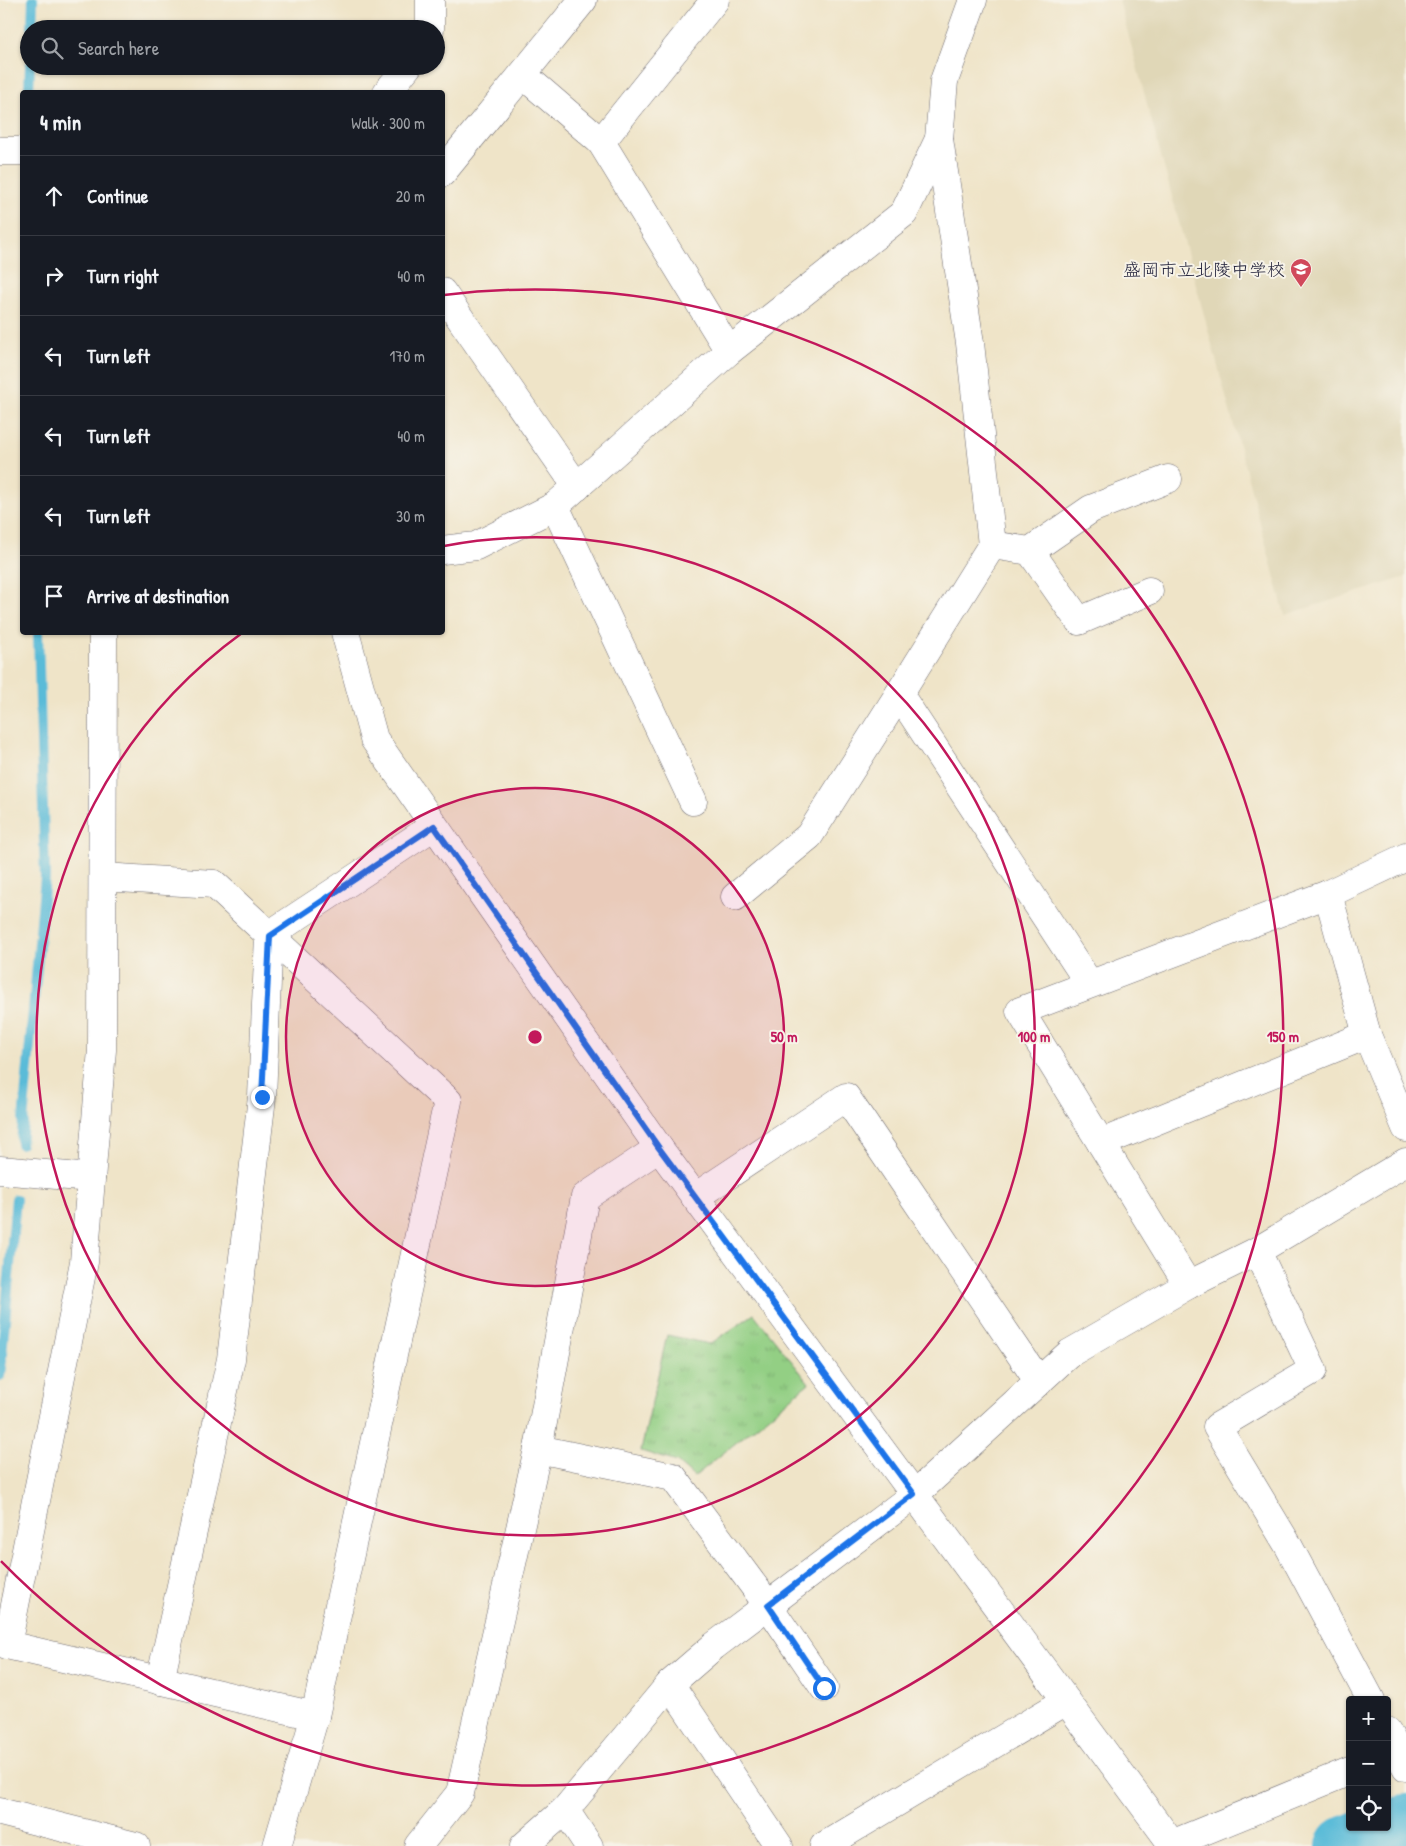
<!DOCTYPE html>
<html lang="en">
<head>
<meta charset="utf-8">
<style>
	:root { --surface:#171b24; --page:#242831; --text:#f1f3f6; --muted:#9ea1a6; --line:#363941 }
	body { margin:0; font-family:"Patrick Hand","Klee One",sans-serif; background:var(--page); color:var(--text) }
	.controls { position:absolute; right:15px; bottom:15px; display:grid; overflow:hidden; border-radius:5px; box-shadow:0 1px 4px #0004 }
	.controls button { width:45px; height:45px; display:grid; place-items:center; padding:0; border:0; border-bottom:1px solid var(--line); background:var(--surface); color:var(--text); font:25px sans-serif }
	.stop { position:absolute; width:15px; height:15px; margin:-11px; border:4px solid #1a73e8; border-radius:50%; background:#fff }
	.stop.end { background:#1a73e8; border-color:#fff; box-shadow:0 1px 5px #0008 }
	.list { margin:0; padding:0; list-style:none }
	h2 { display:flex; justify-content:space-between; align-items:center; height:65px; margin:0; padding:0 20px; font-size:21px }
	h2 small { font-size:16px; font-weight:400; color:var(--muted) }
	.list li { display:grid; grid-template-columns:32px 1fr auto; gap:15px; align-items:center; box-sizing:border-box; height:80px; padding:0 20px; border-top:1px solid var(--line) }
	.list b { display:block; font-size:19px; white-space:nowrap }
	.list em { font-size:16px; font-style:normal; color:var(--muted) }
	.icon { flex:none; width:28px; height:28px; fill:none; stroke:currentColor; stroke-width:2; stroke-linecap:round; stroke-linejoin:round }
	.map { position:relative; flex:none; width:1406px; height:1846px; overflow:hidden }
	.search { position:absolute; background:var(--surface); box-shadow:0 1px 4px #0004; left:20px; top:20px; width:425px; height:55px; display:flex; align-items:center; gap:12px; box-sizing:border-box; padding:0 18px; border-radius:28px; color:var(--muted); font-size:19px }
	.panel { position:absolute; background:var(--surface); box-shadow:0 1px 4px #0004; left:20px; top:90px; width:425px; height:545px; border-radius:5px }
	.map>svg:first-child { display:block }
	.built { fill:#e0d7b7 }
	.park { fill:url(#park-tufts); stroke:#5a7860 }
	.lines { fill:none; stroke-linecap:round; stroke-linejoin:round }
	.stream { stroke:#5abbd8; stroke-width:10 }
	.river { stroke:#5abbd8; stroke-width:60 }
	.street-casing { stroke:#6a666c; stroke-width:29 }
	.street { stroke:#fff; stroke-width:28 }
	.route { stroke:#1a73e8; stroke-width:6 }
	.ring { fill:none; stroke:#c2185b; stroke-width:2.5 }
	.labels { text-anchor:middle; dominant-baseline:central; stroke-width:4; stroke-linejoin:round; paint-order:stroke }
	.poi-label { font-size:18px; fill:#22223b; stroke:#f7f3e8; text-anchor:end }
	.centre { fill:#c2185b; stroke:#f7f3e8; stroke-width:2.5 }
	.ring-label { font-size:15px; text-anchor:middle; font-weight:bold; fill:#c2185b; stroke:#f7f3e8; stroke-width:4; stroke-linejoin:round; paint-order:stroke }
</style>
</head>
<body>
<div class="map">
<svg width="1406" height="1846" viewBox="0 0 1406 1846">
	<defs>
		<pattern id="park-tufts" width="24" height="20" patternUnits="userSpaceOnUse" patternTransform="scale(1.25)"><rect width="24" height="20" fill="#93cf84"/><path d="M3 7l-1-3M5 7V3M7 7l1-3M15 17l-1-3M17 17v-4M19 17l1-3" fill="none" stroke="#7eb173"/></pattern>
	</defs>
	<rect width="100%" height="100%" fill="#f7f3e8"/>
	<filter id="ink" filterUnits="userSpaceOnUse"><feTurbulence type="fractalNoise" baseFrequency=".02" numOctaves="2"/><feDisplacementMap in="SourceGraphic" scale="10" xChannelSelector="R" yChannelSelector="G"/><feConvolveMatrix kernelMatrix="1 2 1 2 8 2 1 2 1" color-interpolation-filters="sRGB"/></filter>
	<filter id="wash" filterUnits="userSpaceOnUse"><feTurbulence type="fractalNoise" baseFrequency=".0096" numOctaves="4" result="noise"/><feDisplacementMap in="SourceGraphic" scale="20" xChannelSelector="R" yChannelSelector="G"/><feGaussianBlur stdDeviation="1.12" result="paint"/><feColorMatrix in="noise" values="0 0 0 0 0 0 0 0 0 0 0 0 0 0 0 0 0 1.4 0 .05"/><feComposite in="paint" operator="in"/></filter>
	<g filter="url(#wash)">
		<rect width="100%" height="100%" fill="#efe4c8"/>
		<path class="built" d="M1119,0H1406V577L1285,615Z"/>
		<path class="park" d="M754,1314L809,1383L694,1477L677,1462L641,1451L667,1335L710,1344Z"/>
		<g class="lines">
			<g class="stream">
				<path d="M32,29L33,0"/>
				<path d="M29,92L30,66"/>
				<path d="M21,1144L45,877L38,632"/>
				<path d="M0,1376L16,1199"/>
			</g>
			<path class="river" d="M1346,1846L1406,1824"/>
		</g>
	</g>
	<g filter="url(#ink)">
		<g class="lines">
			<g class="street-casing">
				<g id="street">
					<path d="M430,0V29"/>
					<path d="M973,0L944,81L939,139L970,343L992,545L899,694L1089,983"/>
					<path d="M523,75L601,142L715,0"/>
					<path d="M387,92L408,66"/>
					<path d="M601,142L729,351"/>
					<path d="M0,151H22"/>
					<path d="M442,173L583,0"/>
					<path d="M442,292L577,487"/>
					<path d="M555,506L693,801"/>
					<path d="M992,545L1030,551L1091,509L1168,479"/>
					<path d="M442,550L476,546L555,506L729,351L904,213L939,139"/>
					<path d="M1030,551L1079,621L1149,591"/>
					<path d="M345,632L374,739L659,1148L1172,1844L1350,1771"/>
					<path d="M103,877L214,884L448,1101L315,1716L7,1645L84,1262L102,1050L103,632"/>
					<path d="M1328,894L1367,1035L1406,1128"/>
					<path d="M735,897L809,836L899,694"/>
					<path d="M1101,1143L1367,1035"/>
					<path d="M0,1170L91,1178"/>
					<path d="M695,1197L846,1097L1039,1382"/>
					<path d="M1257,1251L1313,1370L1217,1427L1288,1545L1371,1700"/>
					<path d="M1188,1285L1020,1011L1328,894L1406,857"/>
					<path d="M538,1449L673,1477L768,1605L824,1688"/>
					<path d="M160,1681L231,1359L262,1097L269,935L434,826"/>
					<path d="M670,1684L779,1846"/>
					<path d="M1387,1731L1406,1767"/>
					<path d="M565,1810L589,1846"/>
					<path d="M0,1812L136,1846"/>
					<path d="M277,1846L315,1716"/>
					<path d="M418,1846L460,1793L538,1449L585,1197L659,1148"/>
					<path d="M524,1846L565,1810L670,1684L714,1646L914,1495L1070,1353L1188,1285L1257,1251L1406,1162"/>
					<path d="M824,1846L1066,1701"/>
				</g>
			</g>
			<use href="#street" class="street"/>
		</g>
	</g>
	<g class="lines" filter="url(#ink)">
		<path class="route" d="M262,1097L270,936L434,826L659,1148L914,1494L768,1605L824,1688"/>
	</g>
	<circle cx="535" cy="1037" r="249" fill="#c2185b" fill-opacity=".12"/>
	<g class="ring">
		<circle cx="535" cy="1037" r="249"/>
		<path d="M444 546A499 499 0 1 1 242 633"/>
		<path d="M444 295A748 748 0 1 1 1 1561"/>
	</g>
	<defs>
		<g id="school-pin" transform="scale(1.125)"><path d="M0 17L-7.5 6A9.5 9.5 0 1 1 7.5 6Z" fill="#d1495b" stroke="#f7f3e8"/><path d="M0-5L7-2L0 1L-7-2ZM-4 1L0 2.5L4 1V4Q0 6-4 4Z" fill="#fff"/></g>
	</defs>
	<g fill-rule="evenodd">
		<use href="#school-pin" x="1301" y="269"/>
	</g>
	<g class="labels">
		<g class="poi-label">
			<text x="1285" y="269">盛岡市立北陵中学校</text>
		</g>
	</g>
	<circle cx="535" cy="1037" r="8" class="centre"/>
	<g class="ring-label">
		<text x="784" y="1042">50 m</text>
		<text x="1034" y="1042">100 m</text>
		<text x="1283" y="1042">150 m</text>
	</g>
</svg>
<div class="controls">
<button>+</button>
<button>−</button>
<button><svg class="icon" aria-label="locate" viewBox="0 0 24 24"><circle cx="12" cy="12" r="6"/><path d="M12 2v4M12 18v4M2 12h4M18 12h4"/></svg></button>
</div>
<div class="stop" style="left:824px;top:1688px"></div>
<div class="stop end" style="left:262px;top:1097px"></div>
<div class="search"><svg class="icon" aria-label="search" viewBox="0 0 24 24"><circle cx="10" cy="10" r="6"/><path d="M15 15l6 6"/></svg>Search here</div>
<section class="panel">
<h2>4 min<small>Walk · 300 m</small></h2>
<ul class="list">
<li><svg class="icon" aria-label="ahead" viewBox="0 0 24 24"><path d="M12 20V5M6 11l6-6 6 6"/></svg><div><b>Continue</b></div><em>20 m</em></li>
<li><svg class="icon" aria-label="right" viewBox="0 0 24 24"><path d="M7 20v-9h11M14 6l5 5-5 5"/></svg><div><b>Turn right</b></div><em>40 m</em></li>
<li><svg class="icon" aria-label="left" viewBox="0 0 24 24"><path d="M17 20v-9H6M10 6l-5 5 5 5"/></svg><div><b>Turn left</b></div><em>170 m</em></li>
<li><svg class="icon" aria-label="left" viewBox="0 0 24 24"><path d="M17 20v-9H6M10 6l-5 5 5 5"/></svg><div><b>Turn left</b></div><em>40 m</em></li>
<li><svg class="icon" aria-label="left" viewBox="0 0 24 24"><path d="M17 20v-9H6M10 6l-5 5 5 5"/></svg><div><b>Turn left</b></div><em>30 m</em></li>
<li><svg class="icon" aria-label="arrive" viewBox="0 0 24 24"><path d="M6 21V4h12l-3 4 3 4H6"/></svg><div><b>Arrive at destination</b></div></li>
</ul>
</section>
</div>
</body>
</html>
